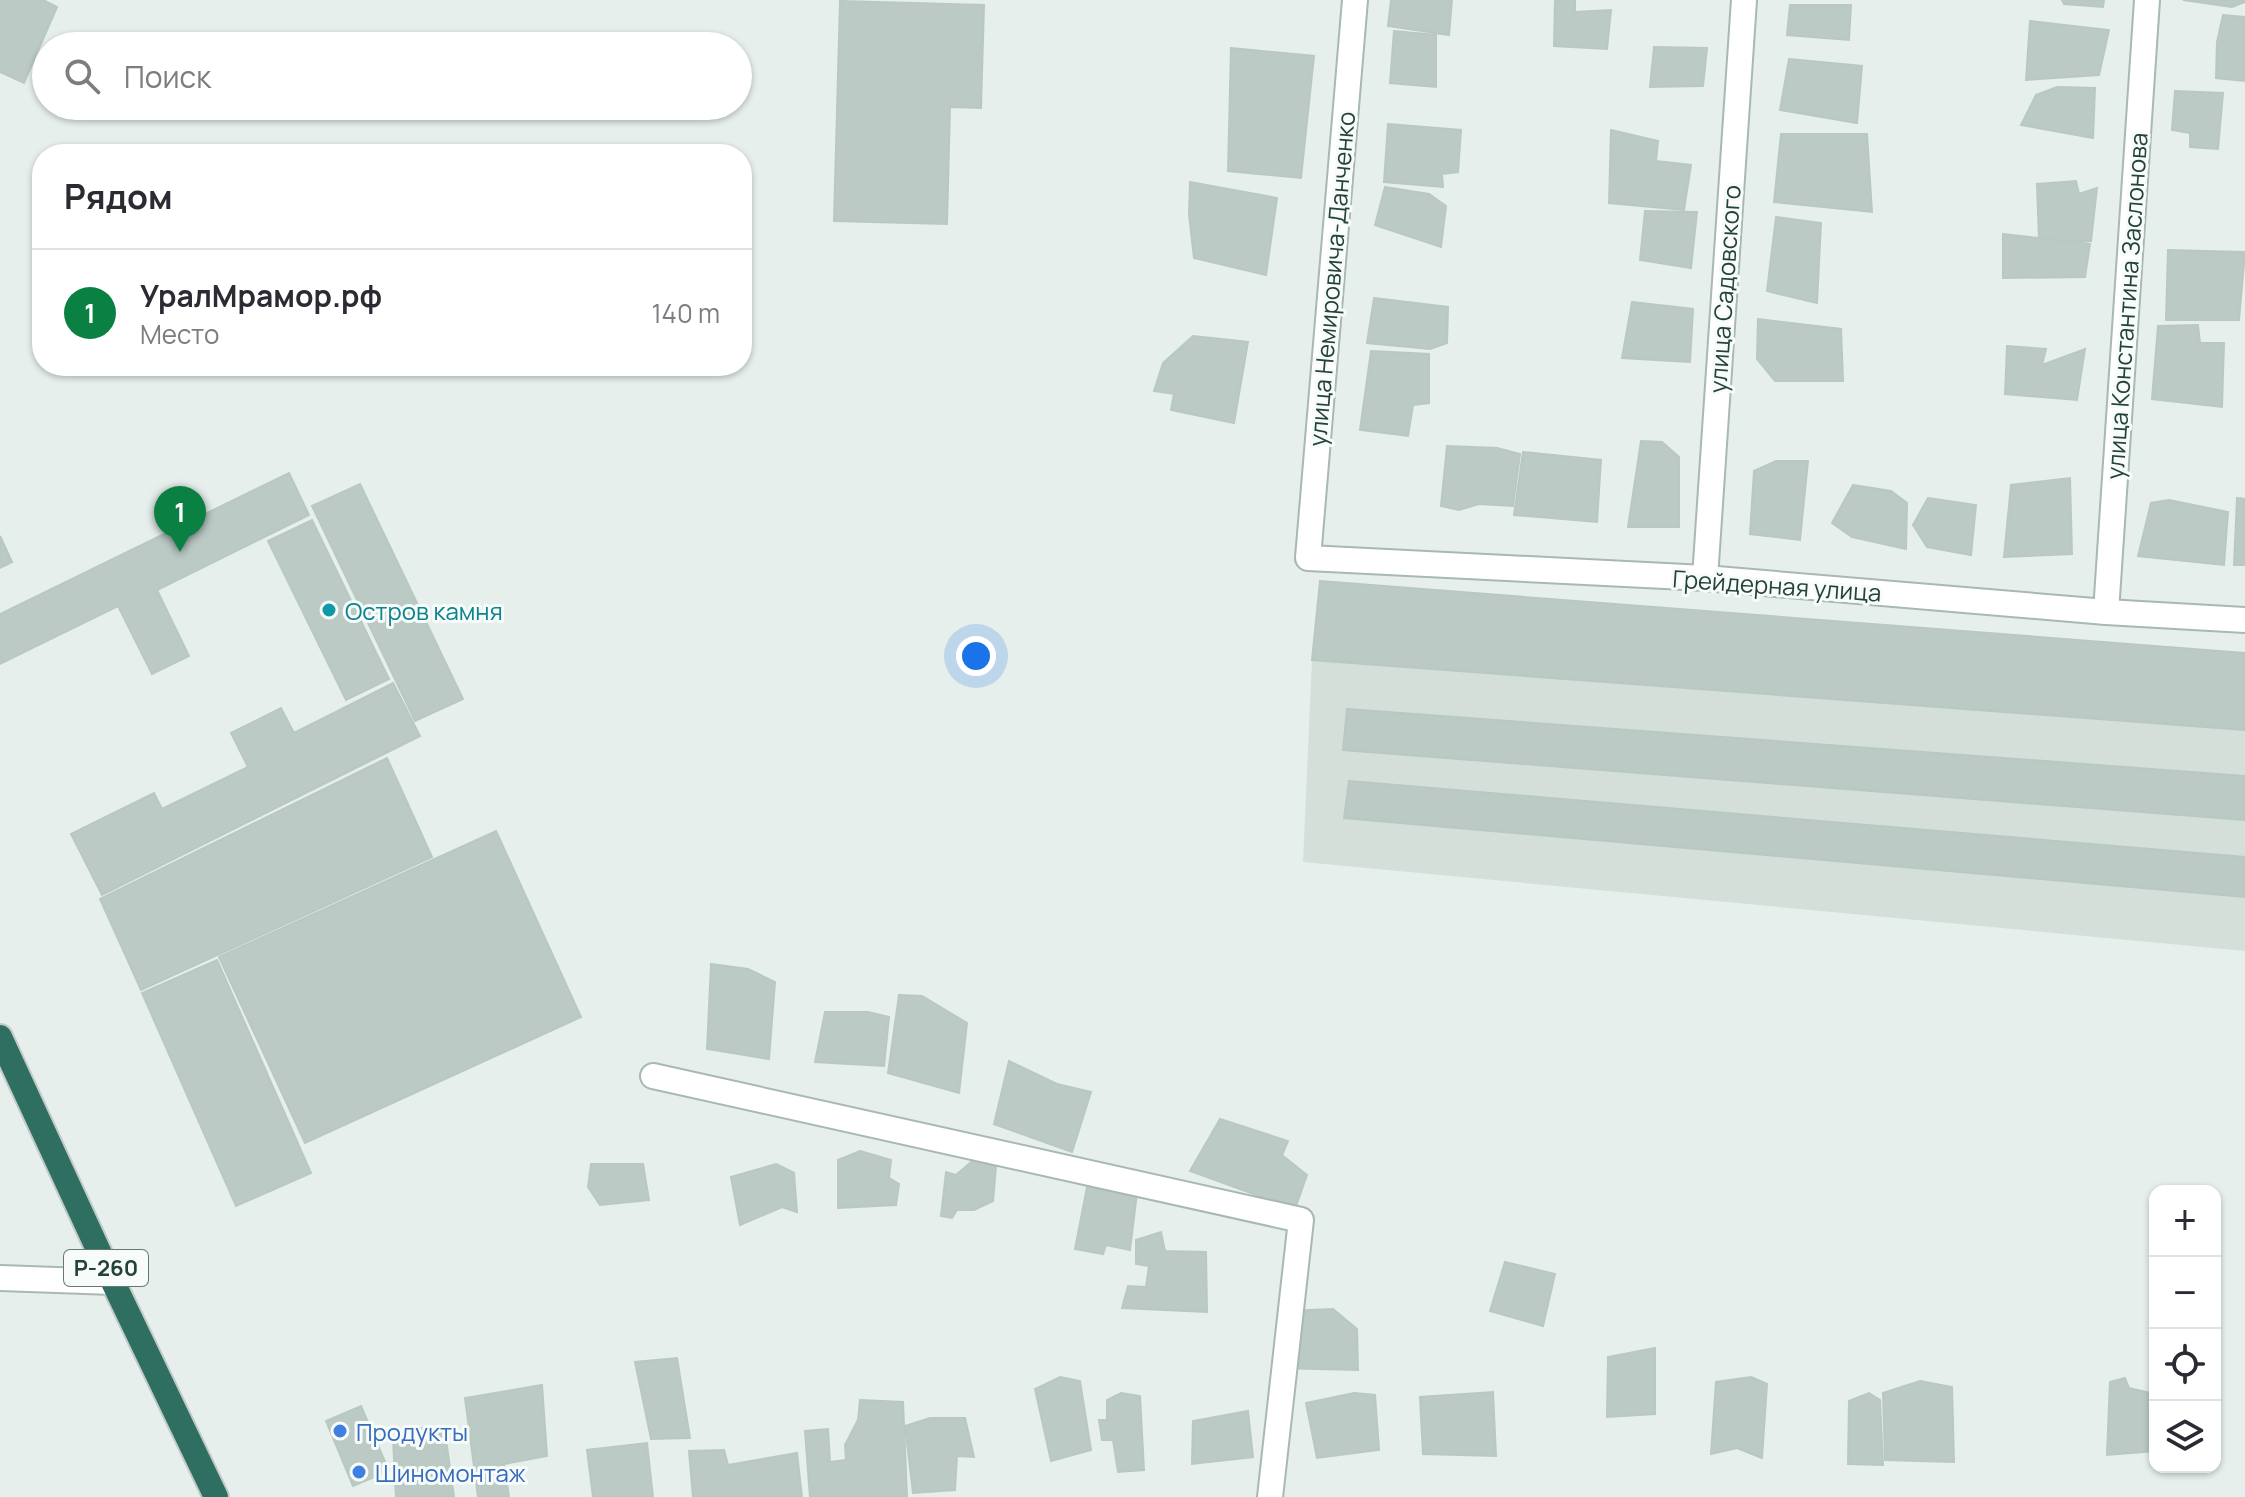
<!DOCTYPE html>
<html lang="ru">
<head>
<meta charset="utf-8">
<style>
	:root { --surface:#fff; --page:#f7f7f7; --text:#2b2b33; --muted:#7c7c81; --line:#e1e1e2; --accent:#0b8043 }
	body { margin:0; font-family:Manrope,sans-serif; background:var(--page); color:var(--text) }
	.controls { position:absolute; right:24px; bottom:24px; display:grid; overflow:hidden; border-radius:16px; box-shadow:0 2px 6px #0004 }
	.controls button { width:72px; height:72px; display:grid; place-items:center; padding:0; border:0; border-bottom:2px solid var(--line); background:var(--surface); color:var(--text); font:40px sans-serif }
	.you { position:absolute; left:976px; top:656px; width:28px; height:28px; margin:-20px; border:6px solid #fff; border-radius:50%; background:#1a73e8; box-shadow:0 0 0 12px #1a73e833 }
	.badge { display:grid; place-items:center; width:52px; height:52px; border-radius:50%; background:var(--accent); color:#fff; font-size:26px; font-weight:700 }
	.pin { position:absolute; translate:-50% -66px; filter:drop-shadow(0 2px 4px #0008) }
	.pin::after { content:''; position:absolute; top:42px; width:28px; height:24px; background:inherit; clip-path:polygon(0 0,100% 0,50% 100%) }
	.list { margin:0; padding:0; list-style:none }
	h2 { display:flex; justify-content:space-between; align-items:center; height:104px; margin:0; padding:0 32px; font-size:34px }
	h2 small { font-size:26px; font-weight:400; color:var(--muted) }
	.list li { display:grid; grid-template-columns:52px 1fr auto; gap:24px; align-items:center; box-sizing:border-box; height:128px; padding:0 32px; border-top:2px solid var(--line) }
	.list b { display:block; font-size:30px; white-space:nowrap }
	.list p { margin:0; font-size:26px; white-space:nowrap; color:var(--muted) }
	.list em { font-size:26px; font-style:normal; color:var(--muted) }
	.icon { flex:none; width:44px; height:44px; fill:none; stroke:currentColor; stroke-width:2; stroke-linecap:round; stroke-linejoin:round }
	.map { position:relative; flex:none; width:2245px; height:1497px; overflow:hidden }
	.search { position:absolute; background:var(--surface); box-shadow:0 2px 6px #0004; left:32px; top:32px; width:720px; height:88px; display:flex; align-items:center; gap:20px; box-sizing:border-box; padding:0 28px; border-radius:44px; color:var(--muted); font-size:30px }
	.panel { position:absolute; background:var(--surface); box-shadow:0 2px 6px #0004; left:32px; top:144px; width:720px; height:232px; border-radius:32px }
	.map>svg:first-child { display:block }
	.built { fill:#d4dfda }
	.building { fill:#bbcac4; stroke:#b8c9c2; stroke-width:2 }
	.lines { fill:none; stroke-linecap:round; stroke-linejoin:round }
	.street-casing { stroke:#a8b8b2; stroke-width:28 }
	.highway-casing { stroke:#c2cac8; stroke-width:28 }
	.street { stroke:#fff; stroke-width:24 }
	.highway { stroke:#2f6f62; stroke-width:24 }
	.culture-dot { fill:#0f9aa8; stroke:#f7fbf9; stroke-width:3 }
	.shop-dot { fill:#3f7fe0; stroke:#f7fbf9; stroke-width:3 }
	.labels { text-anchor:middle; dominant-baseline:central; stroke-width:6; stroke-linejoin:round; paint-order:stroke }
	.shield { fill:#f7fbf9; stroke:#637a73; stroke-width:2 }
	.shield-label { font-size:22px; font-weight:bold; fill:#24423a }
	.street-label { font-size:24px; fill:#24423a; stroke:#f7fbf9 }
	.culture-label { font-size:24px; fill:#0d838f; stroke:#f7fbf9; text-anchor:start }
	.shop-label { font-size:24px; fill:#366cbe; stroke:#f7fbf9; text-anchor:start }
</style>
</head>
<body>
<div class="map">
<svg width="2245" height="1497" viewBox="0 0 2245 1497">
	<rect width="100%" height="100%" fill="#e6efeb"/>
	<path class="built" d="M1320,581L2245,653V951L1303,862L1312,660Z"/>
	<g class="building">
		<path d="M0,0H43L57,7L24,83L0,72Z"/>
		<path d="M1391,0H1452L1449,35L1388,26Z"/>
		<path d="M1555,0H1575V12L1611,10L1607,49L1554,46Z"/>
		<path d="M2062,0H2104L2103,7L2064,4Z"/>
		<path d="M2183,0H2245V2L2232,7Z"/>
		<path d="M840,1L984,5L981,108L950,107L947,224L834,221Z"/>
		<path d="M1790,5H1851L1849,40L1787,35Z"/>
		<path d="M2223,15L2245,17V81L2216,78L2217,42Z"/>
		<path d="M2030,21L2109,30L2099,75L2026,80Z"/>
		<path d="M1394,31L1436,35V87L1390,83Z"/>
		<path d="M1654,47L1707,48L1703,86L1650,87Z"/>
		<path d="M1231,48L1314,56L1301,178L1228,171Z"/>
		<path d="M1789,59L1862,66L1857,123L1780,110Z"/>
		<path d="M2057,87L2095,88L2093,138L2021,125L2036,95Z"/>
		<path d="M2175,91L2223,93L2218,149L2190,147V133L2172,130Z"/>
		<path d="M1388,124L1461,130L1458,172L1442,174L1443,187L1384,182Z"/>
		<path d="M1611,130L1658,141L1656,161L1691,165L1684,210L1609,203Z"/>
		<path d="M1781,134H1867L1872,212L1774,202Z"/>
		<path d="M2076,181L2079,194L2097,188L2091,241H2039L2037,184Z"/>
		<path d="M1190,182L1277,198L1266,275L1194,258L1189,215Z"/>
		<path d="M1385,187L1429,194L1446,206L1441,247L1375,225Z"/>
		<path d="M1645,211L1697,212L1691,268L1640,260Z"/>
		<path d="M1776,217L1821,223L1817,303L1767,291Z"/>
		<path d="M2003,234L2090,244L2085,277L2003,278Z"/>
		<path d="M2168,250L2245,252L2239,320H2166Z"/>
		<path d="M1374,298L1448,307L1447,343L1430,349L1367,343Z"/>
		<path d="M1632,302L1693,309L1690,362L1622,358Z"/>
		<path d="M1758,319L1841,329L1843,381H1775L1757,359Z"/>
		<path d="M2198,325L2200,343H2224L2222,407L2152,399L2158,326Z"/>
		<path d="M1193,336L1248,342L1234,423L1171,410L1174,394L1154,391L1163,363Z"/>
		<path d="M2007,346L2046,349L2042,365L2085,349L2077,400L2005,394Z"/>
		<path d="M1371,351L1429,354V403L1413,405L1408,436L1360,430Z"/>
		<path d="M1641,441L1662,442L1679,457V527H1628Z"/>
		<path d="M1447,446L1497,448L1520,454L1513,506L1479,504L1459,510L1441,506Z"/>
		<path d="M1523,452L1601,460L1597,522L1514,515Z"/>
		<path d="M1776,461H1808L1800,540L1750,534L1754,471Z"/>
		<path d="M289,473L309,515L157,590L189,656L152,674L118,606L0,664V614Z"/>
		<path d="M2070,478L2072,554L2004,557L2011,485Z"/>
		<path d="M360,484L463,699L415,721L312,506Z"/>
		<path d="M1853,485L1891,491L1907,503L1906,549L1852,537L1832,523Z"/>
		<path d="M1928,498L1976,505L1971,555L1927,547L1913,525Z"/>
		<path d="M2237,498L2245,499V565H2234Z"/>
		<path d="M2169,500L2228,512L2224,565L2138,556L2151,503Z"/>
		<path d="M312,520L389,679L346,700L268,541Z"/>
		<path d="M0,536L12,562L0,568Z"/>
		<path d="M1320,581L2245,653V730L1312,660Z"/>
		<path d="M393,683L420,736L102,895L71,834L154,793L162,809L248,767L231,733L281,708L294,733Z"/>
		<path d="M1347,709L2245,776V820L1343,750Z"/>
		<path d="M387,758L432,857L141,990L100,899Z"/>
		<path d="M1349,781L2245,857V897L1344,818Z"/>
		<path d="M496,831L581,1017L305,1143L219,957Z"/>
		<path d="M217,960L311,1173L236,1206L142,993Z"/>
		<path d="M711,964L748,969L775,982L769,1059L707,1049Z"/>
		<path d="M899,995L922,996L967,1023L959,1093L888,1073Z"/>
		<path d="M825,1012H868L889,1017L884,1066L815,1062Z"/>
		<path d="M1009,1061L1057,1084L1091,1092L1072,1152L994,1124Z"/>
		<path d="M1220,1119L1288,1141L1282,1155L1307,1175L1295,1209L1190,1171Z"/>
		<path d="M860,1151L891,1160L889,1178L899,1184L896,1205L838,1208V1160Z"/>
		<path d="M977,1157L996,1166L993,1201L974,1210H957L952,1218L941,1216L946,1172L956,1175Z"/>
		<path d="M591,1164H643L649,1200L600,1205L588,1187Z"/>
		<path d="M776,1164L794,1173L797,1212L782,1207L740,1225L731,1177Z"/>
		<path d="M1088,1182L1137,1193L1130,1250L1106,1245L1103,1254L1075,1249Z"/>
		<path d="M1161,1232L1165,1251L1206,1252L1207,1312L1122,1308L1128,1286L1146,1287L1149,1266L1136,1264V1240Z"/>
		<path d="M1505,1262L1555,1274L1543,1326L1490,1311Z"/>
		<path d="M1333,1309L1357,1329L1358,1370L1278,1368L1286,1311Z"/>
		<path d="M1655,1348V1414L1607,1417L1608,1357Z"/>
		<path d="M677,1358L690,1438L651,1439L635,1362Z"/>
		<path d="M1060,1377L1080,1381L1091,1450L1051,1461L1035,1389Z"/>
		<path d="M1751,1377L1767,1384L1762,1458L1737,1448L1711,1454L1716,1382Z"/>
		<path d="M2125,1378L2129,1388L2155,1394V1451L2107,1455L2110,1382Z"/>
		<path d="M1920,1381L1952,1387L1954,1462L1885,1460L1883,1393Z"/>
		<path d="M542,1385L547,1456L504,1464L509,1497H478L465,1398Z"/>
		<path d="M1493,1392L1496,1456L1423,1454L1420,1397Z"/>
		<path d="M1121,1393L1140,1396L1144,1470L1118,1472L1113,1440H1102L1099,1420H1107V1400Z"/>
		<path d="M1354,1393L1375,1395L1379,1450L1317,1458L1306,1403Z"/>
		<path d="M1869,1393L1880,1400L1883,1465L1848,1464L1849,1401Z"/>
		<path d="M860,1400L903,1402L907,1497H810L805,1431L828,1429L830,1462L846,1460L845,1445L858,1420Z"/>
		<path d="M361,1406L389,1471L353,1486L326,1421Z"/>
		<path d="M1248,1411L1253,1457L1192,1464L1193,1421Z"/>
		<path d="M930,1418H965L974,1457L957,1456L955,1490L913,1493L905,1426Z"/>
		<path d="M414,1427L445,1432L454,1497H396L393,1439Z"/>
		<path d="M647,1443L653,1497H593L587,1450Z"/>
		<path d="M724,1450L728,1465L797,1453L802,1497H693L689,1451Z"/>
	</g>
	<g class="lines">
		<g class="street-casing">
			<g id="street">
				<path d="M1355,0L1308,558L1705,578L2106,612L2245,620"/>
				<path d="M1705,578L1744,0"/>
				<path d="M2106,612L2147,0"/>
				<path d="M653,1076L1301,1220L1270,1497"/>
				<path d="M0,1278L113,1282"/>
			</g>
		</g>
		<g class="highway-casing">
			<path id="highway" d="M0,1037L113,1282L216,1497"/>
		</g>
		<use href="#street" class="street"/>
		<use href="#highway" class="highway"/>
	</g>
	<circle class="culture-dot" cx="329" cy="610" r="8"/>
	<g class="shop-dot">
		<circle cx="340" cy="1431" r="8"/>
		<circle cx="359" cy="1472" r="8"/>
	</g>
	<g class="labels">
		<rect class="shield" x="64" y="1250" width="84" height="36" rx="6"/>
		<g class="shield-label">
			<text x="106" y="1268">Р-260</text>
		</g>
		<g class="street-label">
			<text transform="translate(1331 279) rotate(-85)">улица Немировича-Данченко</text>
			<text transform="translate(1724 289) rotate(-86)">улица Садовского</text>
			<text transform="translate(2126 306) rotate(-86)">улица Константина Заслонова</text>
			<text transform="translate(1777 585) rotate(4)">Грейдерная улица</text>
		</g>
		<g class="culture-label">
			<text x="345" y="610">Остров камня</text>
		</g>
		<g class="shop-label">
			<text x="356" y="1431">Продукты</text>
			<text x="375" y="1472">Шиномонтаж</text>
		</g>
	</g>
</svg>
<div class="controls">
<button>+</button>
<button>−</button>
<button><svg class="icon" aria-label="locate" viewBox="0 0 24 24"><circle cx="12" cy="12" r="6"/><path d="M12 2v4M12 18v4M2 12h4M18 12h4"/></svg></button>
<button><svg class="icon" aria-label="layers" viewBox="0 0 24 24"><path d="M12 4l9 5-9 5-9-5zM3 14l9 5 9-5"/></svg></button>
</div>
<div class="you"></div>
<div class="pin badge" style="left:180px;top:552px">1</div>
<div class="search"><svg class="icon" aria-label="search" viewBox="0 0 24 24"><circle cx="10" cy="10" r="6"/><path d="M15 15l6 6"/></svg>Поиск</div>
<section class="panel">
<h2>Рядом<small></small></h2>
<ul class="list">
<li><span class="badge">1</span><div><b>УралМрамор.рф</b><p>Место</p></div><em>140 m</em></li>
</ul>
</section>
</div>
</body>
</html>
